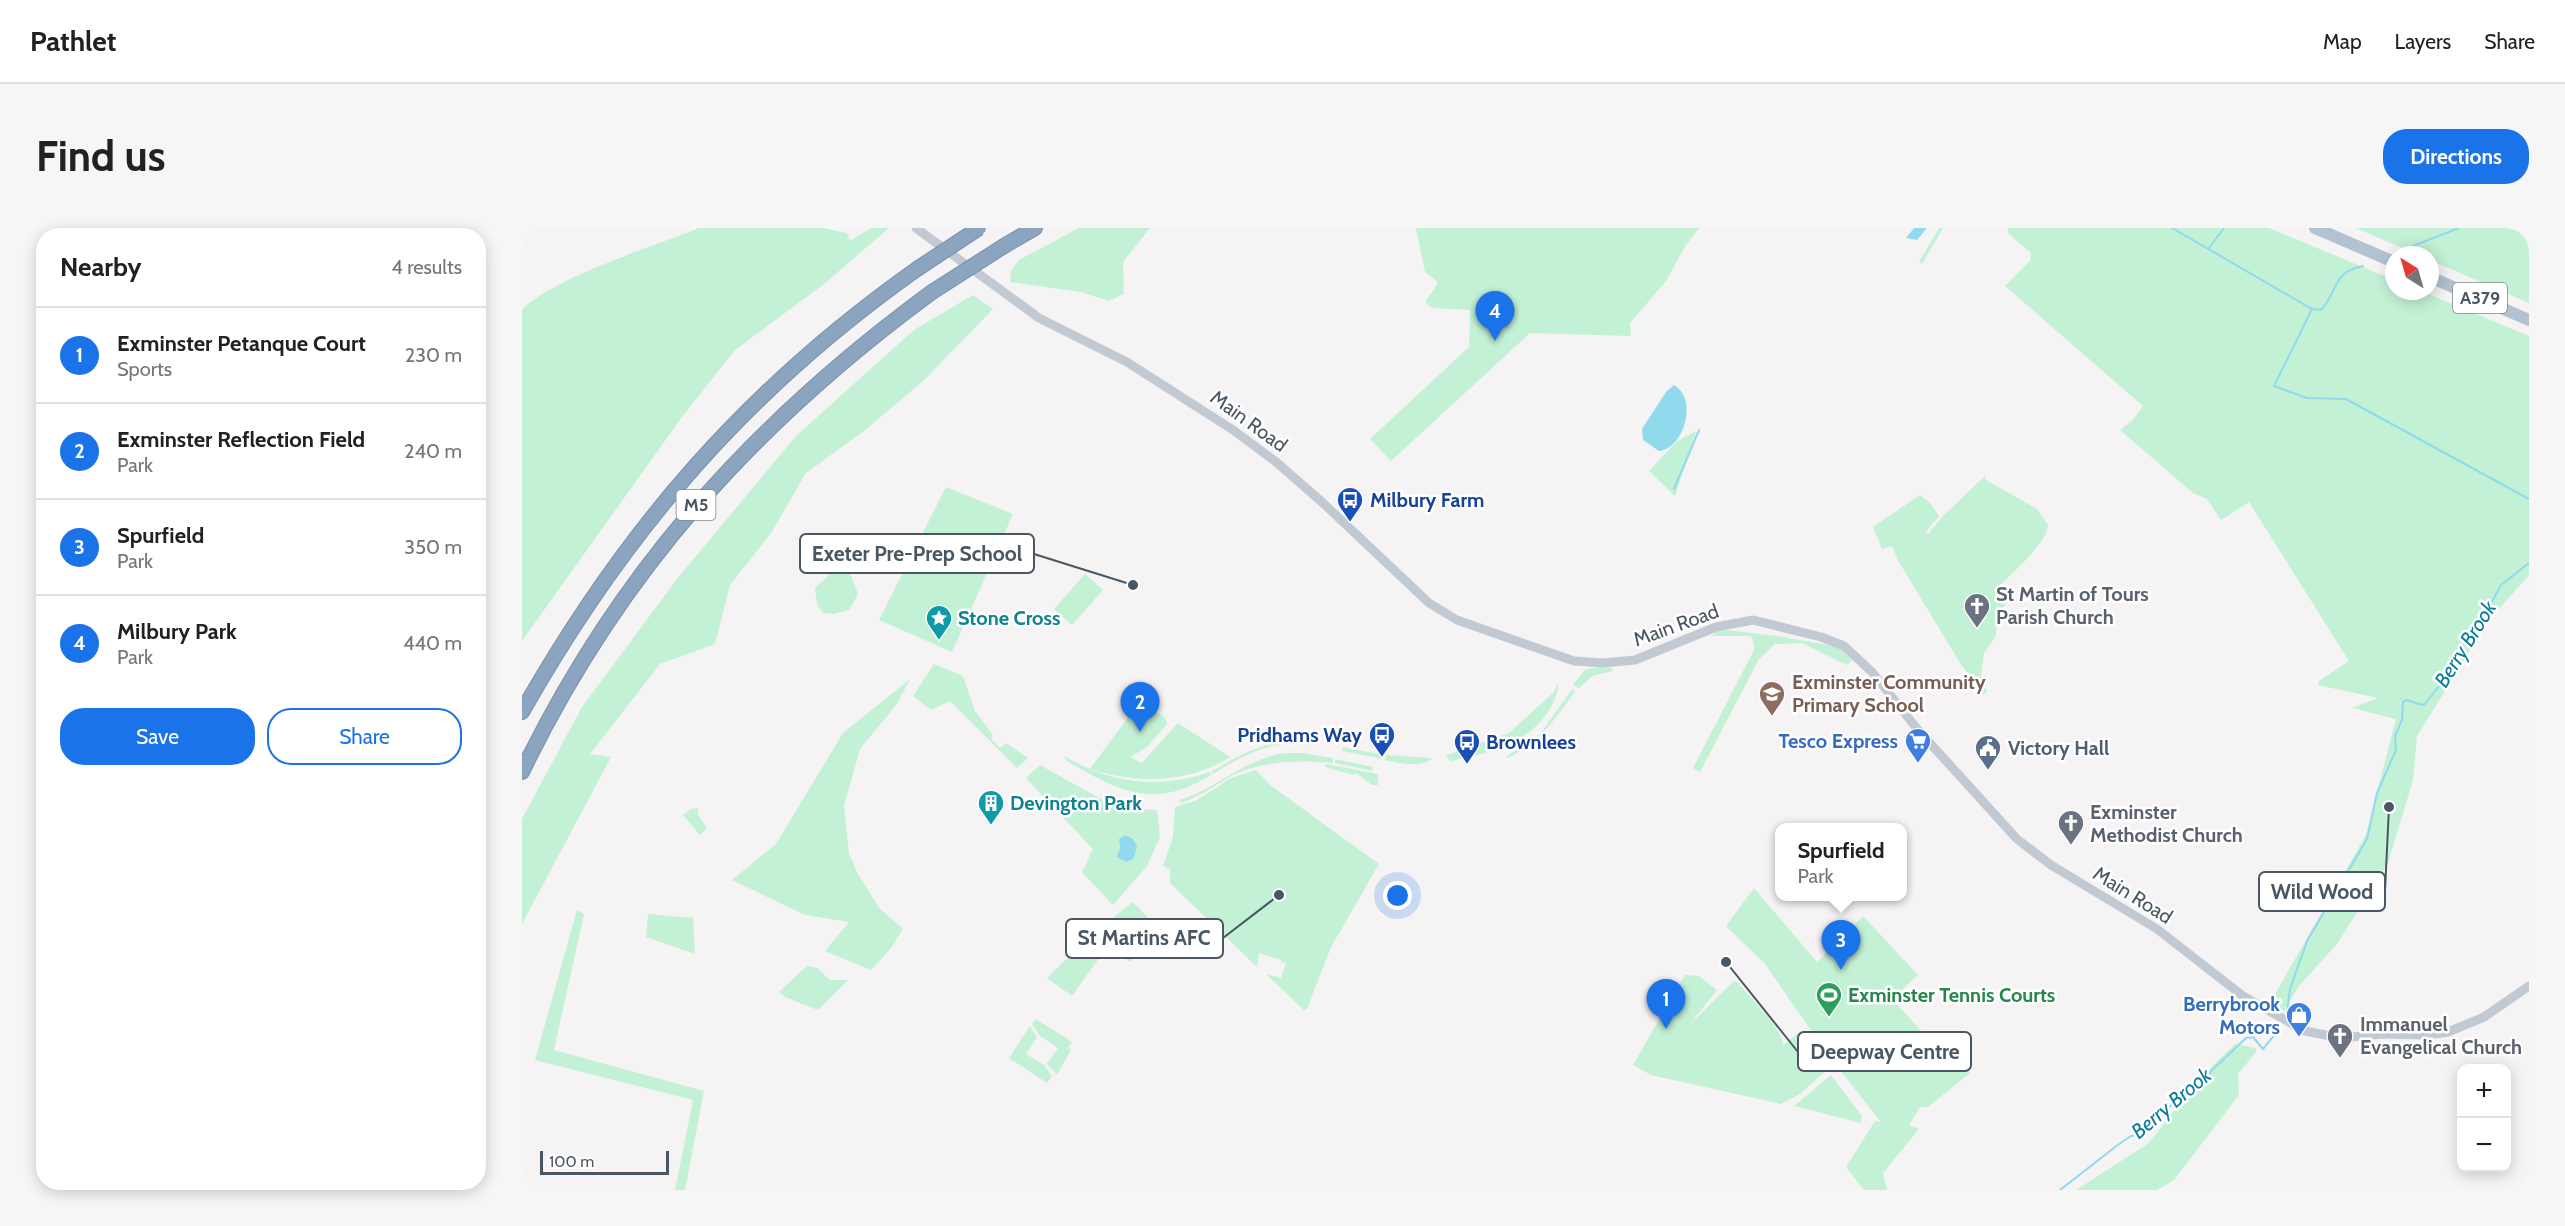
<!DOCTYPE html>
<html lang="en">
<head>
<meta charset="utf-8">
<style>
	:root { --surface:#fff; --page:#f6f6f6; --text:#202124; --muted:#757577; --line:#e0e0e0; --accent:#1a73e8 }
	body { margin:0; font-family:Cabin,sans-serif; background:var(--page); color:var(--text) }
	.controls { position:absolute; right:18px; bottom:18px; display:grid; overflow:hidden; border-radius:12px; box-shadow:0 3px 15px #0003 }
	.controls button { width:54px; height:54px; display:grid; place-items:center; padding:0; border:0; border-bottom:2px solid var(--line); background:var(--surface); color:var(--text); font:30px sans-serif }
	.compass { position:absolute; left:1863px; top:18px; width:54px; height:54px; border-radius:50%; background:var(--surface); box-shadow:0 3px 15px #0003; rotate:323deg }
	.scale { position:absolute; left:18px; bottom:15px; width:129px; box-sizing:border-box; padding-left:6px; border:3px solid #4a5661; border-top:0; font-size:16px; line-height:21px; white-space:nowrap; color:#4a5661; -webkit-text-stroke:4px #fff; paint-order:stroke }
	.you { position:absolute; left:876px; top:668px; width:21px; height:21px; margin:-15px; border:4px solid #fff; border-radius:50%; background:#1a73e8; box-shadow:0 0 0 9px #1a73e833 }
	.badge { display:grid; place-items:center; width:39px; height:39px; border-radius:50%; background:var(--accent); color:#fff; font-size:20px; font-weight:700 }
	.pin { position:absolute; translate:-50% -50px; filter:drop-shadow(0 2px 3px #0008) }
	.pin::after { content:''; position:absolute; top:32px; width:21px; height:18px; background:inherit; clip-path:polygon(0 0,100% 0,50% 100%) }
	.popup { position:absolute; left:1253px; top:595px; width:132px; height:78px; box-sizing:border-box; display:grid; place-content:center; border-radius:12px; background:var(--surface); filter:drop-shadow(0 2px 4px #0005); font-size:20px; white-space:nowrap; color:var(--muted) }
	.popup b { font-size:22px; color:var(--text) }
	.popup::after { content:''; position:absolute; left:50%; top:100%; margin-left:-12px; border:12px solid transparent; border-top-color:var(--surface) }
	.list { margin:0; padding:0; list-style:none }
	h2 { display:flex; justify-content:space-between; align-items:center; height:78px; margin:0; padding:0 24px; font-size:26px }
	h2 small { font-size:20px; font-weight:400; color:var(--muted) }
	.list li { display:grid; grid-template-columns:39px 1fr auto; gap:18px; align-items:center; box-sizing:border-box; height:96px; padding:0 24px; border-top:2px solid var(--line) }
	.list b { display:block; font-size:22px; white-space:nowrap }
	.list p { margin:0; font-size:20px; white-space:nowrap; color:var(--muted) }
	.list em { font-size:20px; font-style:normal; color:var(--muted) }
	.actions { display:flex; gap:12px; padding:18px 24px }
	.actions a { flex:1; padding:14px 0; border:2px solid var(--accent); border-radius:24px; text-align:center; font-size:21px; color:var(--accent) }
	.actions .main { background:var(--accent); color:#fff }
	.map { position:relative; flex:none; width:2007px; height:962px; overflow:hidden; border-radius:24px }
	header { display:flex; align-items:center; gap:36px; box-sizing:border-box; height:84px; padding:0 30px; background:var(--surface); border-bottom:2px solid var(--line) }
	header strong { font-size:28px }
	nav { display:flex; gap:33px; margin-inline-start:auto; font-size:21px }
	.intro { display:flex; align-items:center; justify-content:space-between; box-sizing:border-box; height:144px; padding:0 36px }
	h1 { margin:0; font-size:42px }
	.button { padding:15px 27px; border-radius:24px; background:var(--accent); color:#fff; font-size:21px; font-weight:700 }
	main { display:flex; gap:36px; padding:0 36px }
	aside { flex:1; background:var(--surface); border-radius:24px; box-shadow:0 3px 15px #0003 }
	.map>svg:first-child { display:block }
	.green { fill:#c3f1d5 }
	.water { fill:#90daee }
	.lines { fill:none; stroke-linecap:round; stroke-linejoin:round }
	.stream { stroke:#90daee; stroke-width:2 }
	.highway-casing { stroke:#7690ad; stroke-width:16 }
	.minor { stroke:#c1cad2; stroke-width:9 }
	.major { stroke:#b3c2d1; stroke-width:12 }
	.highway { stroke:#8ba5c1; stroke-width:14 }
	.highway-bridge-casing { stroke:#7690ad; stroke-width:16; stroke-linecap:butt }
	.highway-bridge { stroke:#8ba5c1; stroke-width:14 }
	.labels { text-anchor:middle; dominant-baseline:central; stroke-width:5; stroke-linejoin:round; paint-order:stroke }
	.shield { fill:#fff; stroke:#808990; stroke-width:1.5 }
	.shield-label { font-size:18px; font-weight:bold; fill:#4a5661 }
	.street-label { font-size:20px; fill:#4a5661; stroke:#fff }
	.transit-label { font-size:20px; font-weight:bold; fill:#164399; stroke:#fff; text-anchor:start }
	.worship-label { font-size:20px; font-weight:bold; fill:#5b616d; stroke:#fff; text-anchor:start }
	.culture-label { font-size:20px; font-weight:bold; fill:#0d838f; stroke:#fff; text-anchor:start }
	.education-label { font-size:20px; font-weight:bold; fill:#785e54; stroke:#fff; text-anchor:start }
	.shop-label { font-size:20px; font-weight:bold; fill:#366cbe; stroke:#fff; text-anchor:end }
	.service-label { font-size:20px; font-weight:bold; fill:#4e5e75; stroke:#fff; text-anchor:start }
	.leisure-label { font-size:20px; font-weight:bold; fill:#27864d; stroke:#fff; text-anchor:start }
	.water-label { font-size:21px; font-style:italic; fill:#0c7c9b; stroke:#fff }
	.leader { fill:none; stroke:#4a5661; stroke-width:2 }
	.callout-dot { fill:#4a5661; stroke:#fff; stroke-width:2 }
	.callout { fill:#fff; stroke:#4a5661; stroke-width:2 }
	.callout-label { font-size:21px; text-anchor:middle; font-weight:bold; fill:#4a5661 }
</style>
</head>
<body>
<header>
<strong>Pathlet</strong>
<nav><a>Map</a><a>Layers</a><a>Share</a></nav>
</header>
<div class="intro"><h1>Find us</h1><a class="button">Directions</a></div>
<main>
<aside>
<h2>Nearby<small>4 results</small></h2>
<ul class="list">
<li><span class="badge">1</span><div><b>Exminster Petanque Court</b><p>Sports</p></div><em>230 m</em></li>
<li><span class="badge">2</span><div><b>Exminster Reflection Field</b><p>Park</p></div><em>240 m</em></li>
<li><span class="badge">3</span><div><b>Spurfield</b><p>Park</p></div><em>350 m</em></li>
<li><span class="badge">4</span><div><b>Milbury Park</b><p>Park</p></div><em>440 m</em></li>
</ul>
<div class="actions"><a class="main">Save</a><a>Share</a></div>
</aside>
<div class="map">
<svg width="2007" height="962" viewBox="0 0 2007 962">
	<rect width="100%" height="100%" fill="#f5f3f3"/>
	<g class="green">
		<path d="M177,0H301L325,5L328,13L349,0H367L302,56L213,122L160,189L0,413V82C28,51 135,17 177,0Z"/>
		<path d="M557,0H628L601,34L602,66L587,73L559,64L488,54L489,43L497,32Z"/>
		<path d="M894,0H1177L1162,20L1144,53L1108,95L1109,108L1008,105L869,233L848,211L947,119L948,82L910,80L903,74L915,57V53L903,44Z"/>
		<path d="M1417,0H1421L1400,36L1397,34Z"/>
		<path d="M1485,0H1747L1872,52V63H1899L2007,108V347L1967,392L1895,508L1891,552L1866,635L1815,716L1777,758L1762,783L1748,775L1844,607L1874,491L1830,480L1856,470L1796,457L1797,453L1827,433L1727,274L1699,292L1685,271L1671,265L1598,202L1611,192L1621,178L1483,58L1508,33L1509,25L1487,6Z"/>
		<path d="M1834,0H1988L2007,8V75L1908,32V27H1896Z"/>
		<path d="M451,67L471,81L401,153L342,203L284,245L249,305L208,357L193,416L138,436L68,526L89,529L0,696V591L60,479L155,351L274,208L392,102Z"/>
		<path d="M1174,203L1153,268L1127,243L1154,214Z"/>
		<path d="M1463,248L1464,252L1515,281L1526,297C1525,316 1487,348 1474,361L1484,375L1475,392L1474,408L1462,425L1459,447L1465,463L1461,467L1438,435L1377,334L1370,318L1360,321L1351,299L1398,267L1408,275L1417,288L1403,305H1407L1421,288Z"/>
		<path d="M424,259L491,286L430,424L357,392Z"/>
		<path d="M324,335L336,366L327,382L311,386L301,385L295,376L293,360L307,347L299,337Z"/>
		<path d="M563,346L581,362L550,397L532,381Z"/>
		<path d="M1195,401L1255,408L1317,419L1330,432L1325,437L1280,415L1253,416L1237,431L1178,544L1171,540L1233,420L1229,408H1190Z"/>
		<path d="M412,436L441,448L453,483L471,507L469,511L478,520L484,515L506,530L495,540L428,473L409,482L391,468Z"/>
		<path d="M1076,439L1090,440V443L1070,448L1057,460L1051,457L1063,442Z"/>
		<path d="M388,451L375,476L338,521L322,578L327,626L336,646L358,681L381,701L369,720L349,742L303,723L327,694L283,687L210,652L254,616L321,505Z"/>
		<path d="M1036,456C1037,461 1033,470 1030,477C1010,515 968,525 929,533L923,528L987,505L1031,465Z"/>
		<path d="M1050,461L1053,463C1034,491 1017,514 986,530L985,528L1019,505Z"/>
		<path d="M619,472L643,490L645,496L625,519L608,529L620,535L656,495L708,529C665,556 616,556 568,541Z"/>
		<path d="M773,512L789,513V517C750,511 722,527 691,546L689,544C717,527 740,514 773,512Z"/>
		<path d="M821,519L862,527L861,531L820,523Z"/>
		<path d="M762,525H780L811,530V535C781,532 741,533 713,546C695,556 679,568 659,575L657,572C697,560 718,533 762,525Z"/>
		<path d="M864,527L908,530L910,531C898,540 876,535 863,532Z"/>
		<path d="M542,528C587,555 637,562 687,544L689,547C632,582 598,564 545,533Z"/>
		<path d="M813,531L851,539L850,543L813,535Z"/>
		<path d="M804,536L856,546V557H850L834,545L832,547L803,539Z"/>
		<path d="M518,537L581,572L603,579L635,582L638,609L625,638L591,677L560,644L571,621L504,550Z"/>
		<path d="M734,542L748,557L857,636L809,719L785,781L782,782L744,746L759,750L764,736L759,734V732L737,725L735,739L648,655V641L641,638L651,609L653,579L675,572L709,550Z"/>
		<path d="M176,580V587L185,600L178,607L161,587L169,581Z"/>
		<path d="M1232,660L1295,734L1341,688L1396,747L1370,771L1423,829L1429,823L1448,845L1406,879H1398L1387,897L1397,901L1361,945L1365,962H1342L1324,939L1353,893L1359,894L1306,827L1243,736L1204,698Z"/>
		<path d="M611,674L630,694L621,703L631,712L608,734C596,726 580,715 579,699Z"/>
		<path d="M55,682L62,686L32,822L182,863L163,962H153L171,872L13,832Z"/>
		<path d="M126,686L171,690L173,726L124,709Z"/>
		<path d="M564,712H569L578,723L577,730L550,768L525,750Z"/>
		<path d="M285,738L295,740L308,752H326L296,782L263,769L257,764Z"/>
		<path d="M1163,747L1177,748L1195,762L1168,796L1213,752C1224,765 1261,801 1261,817L1278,804L1306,841L1278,866L1259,876L1129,847L1111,837Z"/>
		<path d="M514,791L550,814L546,820L549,822L535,847L525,836L536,820L518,808L510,796Z"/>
		<path d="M508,798L515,809L504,826L522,837L530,848L525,855L487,830Z"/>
		<path d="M1713,816L1734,820V824L1716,846L1717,867L1652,952L1635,962H1554L1627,915L1675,853Z"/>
		<path d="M1309,847L1340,888L1339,895L1272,878Z"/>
	</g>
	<g class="water">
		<path d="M1392,0H1405L1395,12L1384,10Z"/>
		<path d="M1152,157C1177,172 1161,221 1137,223L1121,212L1120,201L1144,164Z"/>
		<path d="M603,607L611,611L615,618L612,630L605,634L595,629L598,620L597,611Z"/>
	</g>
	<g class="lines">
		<g class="stream">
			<path d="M1650,0L1790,81L1799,82C1817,62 1810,44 1841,38"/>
			<path d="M2000,0L2007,3"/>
			<path d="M1687,20L1702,0"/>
			<path d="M1886,20L1937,0"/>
			<path d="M1790,81L1752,158L1785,170L1824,171L2007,271"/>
			<path d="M1152,261L1177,202"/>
			<path d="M1765,784L1768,761L1785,713L1845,611L1855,565L1874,522L1873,508L1880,492L1881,474L1885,472L1900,477L1903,476L1926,447L1944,413L1963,387L1979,357L2007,335"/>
			<path d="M1538,962L1597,916L1609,908L1617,907L1635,892L1674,851L1685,847L1724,810L1731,809L1741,821L1754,805"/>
		</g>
		<g class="highway-casing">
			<g id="highway">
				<path d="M482,18L513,0"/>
				<path d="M0,484C103,302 224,162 395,41"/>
				<path d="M0,544C97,343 232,195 410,64"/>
			</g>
		</g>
		<path class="minor" d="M394,0L517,90L605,134L711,202L753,233L801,275L907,375L935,392L1052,433L1081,435L1113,432L1194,399L1231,392L1299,409L1322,418L1350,444L1396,502L1495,611L1529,637L1635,701L1721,768L1783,803L1819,810L1860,806L1905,807L1926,804L1962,789L2007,758"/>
		<g class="major">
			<path d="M1793,0L1872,34"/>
			<path d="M1908,49L2007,92"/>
		</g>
		<use href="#highway" class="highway"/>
		<g class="highway-bridge-casing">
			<g id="highway-bridge">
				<path d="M395,41L457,0"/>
				<path d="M410,64L482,18"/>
			</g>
		</g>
		<use href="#highway-bridge" class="highway-bridge"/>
	</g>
	<defs>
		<g id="bus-pin" transform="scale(1.35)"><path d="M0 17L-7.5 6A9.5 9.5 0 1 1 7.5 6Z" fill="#1a4fb4" stroke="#fff"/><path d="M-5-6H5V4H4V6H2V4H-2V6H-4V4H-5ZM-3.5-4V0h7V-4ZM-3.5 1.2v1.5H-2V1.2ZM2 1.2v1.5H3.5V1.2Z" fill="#fff"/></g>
		<g id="church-pin" transform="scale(1.35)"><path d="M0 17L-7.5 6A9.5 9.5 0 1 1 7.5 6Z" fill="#6b7280" stroke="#fff"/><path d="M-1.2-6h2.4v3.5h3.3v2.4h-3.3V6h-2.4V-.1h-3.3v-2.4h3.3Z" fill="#fff"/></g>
		<g id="sight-pin" transform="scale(1.35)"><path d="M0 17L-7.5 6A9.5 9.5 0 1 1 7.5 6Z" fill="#0f9aa8" stroke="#fff"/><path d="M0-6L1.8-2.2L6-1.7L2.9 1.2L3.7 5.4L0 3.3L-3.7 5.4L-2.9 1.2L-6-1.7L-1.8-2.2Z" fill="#fff"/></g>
		<g id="school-pin" transform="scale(1.35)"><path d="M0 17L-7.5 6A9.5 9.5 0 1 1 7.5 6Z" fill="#8d6e63" stroke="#fff"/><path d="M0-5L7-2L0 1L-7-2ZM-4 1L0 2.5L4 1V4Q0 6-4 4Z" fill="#fff"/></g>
		<g id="supermarket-pin" transform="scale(1.35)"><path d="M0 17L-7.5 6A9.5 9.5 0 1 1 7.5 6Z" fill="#3f7fe0" stroke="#fff"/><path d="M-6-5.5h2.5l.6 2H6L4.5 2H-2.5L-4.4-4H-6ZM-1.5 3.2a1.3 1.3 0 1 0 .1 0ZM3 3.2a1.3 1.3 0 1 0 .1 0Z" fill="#fff"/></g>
		<g id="civic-pin" transform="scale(1.35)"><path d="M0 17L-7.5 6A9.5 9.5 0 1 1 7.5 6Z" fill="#5c6f8a" stroke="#fff"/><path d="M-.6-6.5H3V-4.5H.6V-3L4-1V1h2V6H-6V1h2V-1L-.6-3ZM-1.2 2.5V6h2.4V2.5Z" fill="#fff"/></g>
		<g id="building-pin" transform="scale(1.35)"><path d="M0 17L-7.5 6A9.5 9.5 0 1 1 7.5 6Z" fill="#0f9aa8" stroke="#fff"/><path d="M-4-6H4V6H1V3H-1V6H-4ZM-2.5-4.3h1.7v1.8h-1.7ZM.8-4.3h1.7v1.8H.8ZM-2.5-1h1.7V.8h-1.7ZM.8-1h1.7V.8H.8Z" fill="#fff"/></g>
		<g id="stadium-pin" transform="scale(1.35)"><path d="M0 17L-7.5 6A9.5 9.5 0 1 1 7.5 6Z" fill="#2e9e5b" stroke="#fff"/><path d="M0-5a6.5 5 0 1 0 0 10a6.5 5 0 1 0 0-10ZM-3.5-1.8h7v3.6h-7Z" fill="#fff"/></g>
		<g id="shop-pin" transform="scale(1.35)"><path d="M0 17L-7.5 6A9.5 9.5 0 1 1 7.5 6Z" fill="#3f7fe0" stroke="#fff"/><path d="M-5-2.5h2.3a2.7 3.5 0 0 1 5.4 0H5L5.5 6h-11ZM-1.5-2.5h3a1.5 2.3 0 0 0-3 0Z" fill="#fff"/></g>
	</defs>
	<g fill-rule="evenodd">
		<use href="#bus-pin" x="828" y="272"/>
		<use href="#church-pin" x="1455" y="378"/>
		<use href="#sight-pin" x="417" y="390"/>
		<use href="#school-pin" x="1250" y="466"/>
		<use href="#bus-pin" x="860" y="507"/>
		<use href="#supermarket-pin" x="1396" y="513"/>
		<use href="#bus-pin" x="945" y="514"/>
		<use href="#civic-pin" x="1466" y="520"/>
		<use href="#building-pin" x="469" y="575"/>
		<use href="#church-pin" x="1549" y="595"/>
		<use href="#stadium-pin" x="1307" y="767"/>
		<use href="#shop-pin" x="1777" y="787"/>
		<use href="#church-pin" x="1818" y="808"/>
	</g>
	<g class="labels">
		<g class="shield">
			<rect x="1931" y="55" width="54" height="30" rx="4.5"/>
			<rect x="154.5" y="262" width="39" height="30" rx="4.5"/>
		</g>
		<g class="shield-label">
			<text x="1958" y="70">A379</text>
			<text x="174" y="277">M5</text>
		</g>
		<g class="street-label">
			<text transform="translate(727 193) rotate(36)">Main Road</text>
			<text transform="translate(1154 397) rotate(-20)">Main Road</text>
			<text transform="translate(1611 667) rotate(32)">Main Road</text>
		</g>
		<g class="transit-label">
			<text x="848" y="272">Milbury Farm</text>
			<text x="840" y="507" text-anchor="end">Pridhams Way</text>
			<text x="964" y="514">Brownlees</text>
		</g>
		<g class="worship-label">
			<text x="1474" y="366">St Martin of Tours<tspan x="1474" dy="23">Parish Church</tspan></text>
			<text x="1568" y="584">Exminster<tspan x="1568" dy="23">Methodist Church</tspan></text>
			<text x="1838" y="796">Immanuel<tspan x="1838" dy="23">Evangelical Church</tspan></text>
		</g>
		<g class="culture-label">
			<text x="436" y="390">Stone Cross</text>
			<text x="488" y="575">Devington Park</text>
		</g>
		<g class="education-label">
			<text x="1270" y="454">Exminster Community<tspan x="1270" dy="23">Primary School</tspan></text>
		</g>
		<g class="shop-label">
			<text x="1376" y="513">Tesco Express</text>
			<text x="1758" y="776">Berrybrook<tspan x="1758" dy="23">Motors</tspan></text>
		</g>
		<g class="service-label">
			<text x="1486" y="520">Victory Hall</text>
		</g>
		<g class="leisure-label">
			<text x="1326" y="767">Exminster Tennis Courts</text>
		</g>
		<g class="water-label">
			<text transform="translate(1943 416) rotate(-58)">Berry Brook</text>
			<text transform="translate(1649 875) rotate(-40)">Berry Brook</text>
		</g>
	</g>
	<path class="leader" d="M611 357L512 326M1867 579L1863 663M757 667L701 710M1204 734L1276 824"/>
	<g class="callout-dot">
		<circle cx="611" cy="357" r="6"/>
		<circle cx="1867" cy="579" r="6"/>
		<circle cx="757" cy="667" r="6"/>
		<circle cx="1204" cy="734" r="6"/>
	</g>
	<g class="callout">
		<rect x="278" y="306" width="234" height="39" rx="6"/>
		<rect x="1737" y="644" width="126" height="39" rx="6"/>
		<rect x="544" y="691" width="157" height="39" rx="6"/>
		<rect x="1276" y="804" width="173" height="39" rx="6"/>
	</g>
	<g class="callout-label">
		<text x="395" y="333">Exeter Pre-Prep School</text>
		<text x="1800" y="671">Wild Wood</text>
		<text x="622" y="717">St Martins AFC</text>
		<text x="1363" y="831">Deepway Centre</text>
	</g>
</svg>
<div class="controls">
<button>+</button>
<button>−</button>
</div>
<svg class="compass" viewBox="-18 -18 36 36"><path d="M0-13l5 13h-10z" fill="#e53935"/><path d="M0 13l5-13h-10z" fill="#757577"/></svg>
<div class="scale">100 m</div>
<div class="you"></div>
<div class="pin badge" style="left:1144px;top:801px">1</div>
<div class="pin badge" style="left:618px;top:504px">2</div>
<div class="pin badge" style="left:1319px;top:742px">3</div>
<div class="popup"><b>Spurfield</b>Park</div>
<div class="pin badge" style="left:973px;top:113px">4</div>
</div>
</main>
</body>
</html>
